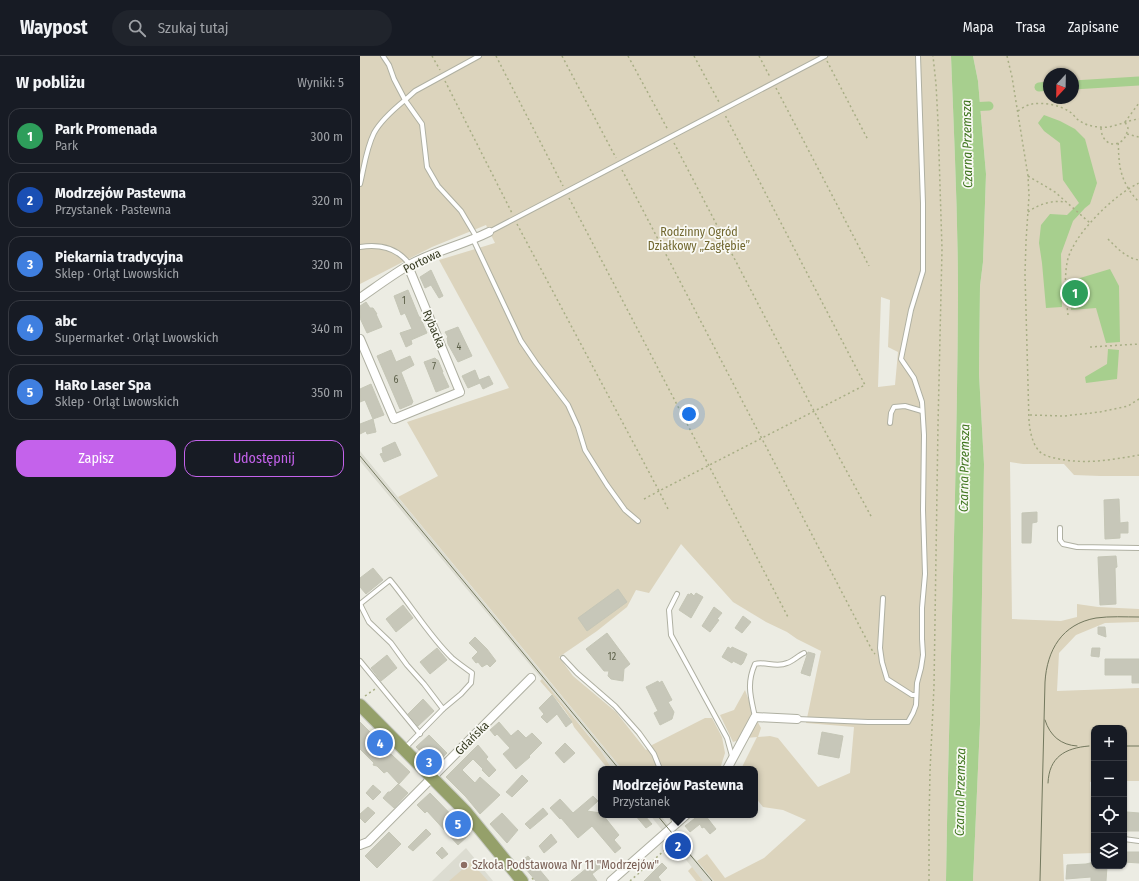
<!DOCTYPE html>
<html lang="pl">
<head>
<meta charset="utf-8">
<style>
	:root { --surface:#171b24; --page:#20242c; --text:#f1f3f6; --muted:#9ea1a6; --line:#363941; --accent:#c462eb }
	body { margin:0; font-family:"Fira Sans Condensed",sans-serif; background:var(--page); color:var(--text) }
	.controls { position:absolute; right:12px; bottom:12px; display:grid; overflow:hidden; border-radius:8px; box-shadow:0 1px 3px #0004 }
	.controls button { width:36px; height:36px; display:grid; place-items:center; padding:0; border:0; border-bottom:1px solid var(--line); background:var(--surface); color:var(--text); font:20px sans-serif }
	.compass { position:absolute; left:683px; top:12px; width:36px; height:36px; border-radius:50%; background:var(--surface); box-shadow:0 1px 3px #0004; rotate:202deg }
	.you { position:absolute; left:329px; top:358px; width:14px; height:14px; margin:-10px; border:3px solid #fff; border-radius:50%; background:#1a73e8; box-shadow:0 0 0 6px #1a73e833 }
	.badge { display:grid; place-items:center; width:26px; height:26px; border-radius:50%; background:var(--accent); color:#fff; font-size:13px; font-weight:700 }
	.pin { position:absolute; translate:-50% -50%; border:2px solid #fff; box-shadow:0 1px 4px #0006 }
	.popup { position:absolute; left:238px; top:710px; width:160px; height:52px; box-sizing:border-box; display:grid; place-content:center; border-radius:8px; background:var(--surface); filter:drop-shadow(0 1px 3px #0005); font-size:13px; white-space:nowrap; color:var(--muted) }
	.popup b { font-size:15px; color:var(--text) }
	.popup::after { content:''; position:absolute; left:50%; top:100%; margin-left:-8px; border:8px solid transparent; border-top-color:var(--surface) }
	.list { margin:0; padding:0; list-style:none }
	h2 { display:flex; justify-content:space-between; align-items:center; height:52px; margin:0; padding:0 16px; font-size:17px }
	h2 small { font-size:13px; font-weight:400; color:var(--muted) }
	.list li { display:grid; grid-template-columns:26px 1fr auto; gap:12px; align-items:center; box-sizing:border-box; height:56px; margin:0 8px 8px; padding:0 8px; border:1px solid var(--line); border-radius:12px }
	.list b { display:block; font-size:15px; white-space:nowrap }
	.list p { margin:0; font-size:13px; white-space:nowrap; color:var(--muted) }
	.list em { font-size:13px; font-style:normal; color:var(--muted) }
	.actions { display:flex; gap:8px; padding:12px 16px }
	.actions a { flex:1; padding:9px 0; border:1px solid var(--accent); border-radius:12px; text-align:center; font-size:14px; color:var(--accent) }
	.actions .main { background:var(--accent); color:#fff }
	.icon { flex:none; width:22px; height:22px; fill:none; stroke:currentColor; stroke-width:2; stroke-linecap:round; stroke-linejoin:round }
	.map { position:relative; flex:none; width:779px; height:825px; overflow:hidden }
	header { display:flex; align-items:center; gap:24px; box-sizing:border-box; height:56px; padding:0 20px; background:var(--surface); border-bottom:1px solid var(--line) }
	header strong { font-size:19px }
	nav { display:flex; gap:22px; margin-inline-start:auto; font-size:14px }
	.search { width:280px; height:36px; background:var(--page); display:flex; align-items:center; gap:10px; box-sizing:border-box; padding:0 14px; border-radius:22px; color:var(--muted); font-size:15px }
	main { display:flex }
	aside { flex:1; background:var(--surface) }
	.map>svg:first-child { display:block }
	.built { fill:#dcdcd1 }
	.green { fill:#dcd4bd; fill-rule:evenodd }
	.water { fill:#a7cf8e }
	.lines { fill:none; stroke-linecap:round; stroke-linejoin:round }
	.canal { stroke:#a7cf8e; stroke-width:9 }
	.building { fill:#c7c7b9; stroke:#c5c6b6 }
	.lane-casing { stroke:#afb0a2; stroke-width:6 }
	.street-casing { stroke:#afb0a2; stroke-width:10 }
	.primary-casing { stroke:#c7c9c2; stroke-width:14 }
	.path { stroke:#a8ae85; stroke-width:1.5; stroke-dasharray:2 3; stroke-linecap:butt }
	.lane { stroke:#fff; stroke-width:4 }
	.street { stroke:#fff; stroke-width:8 }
	.primary { stroke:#95a06a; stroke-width:12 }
	.tram { stroke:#73785e; stroke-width:1 }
	.education-dot { fill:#8d6e63; stroke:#f9f9f4; stroke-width:1.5 }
	.labels { text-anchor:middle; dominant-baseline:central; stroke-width:3.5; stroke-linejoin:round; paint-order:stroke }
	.number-label { font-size:10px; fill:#5c6049 }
	.park-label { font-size:12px; fill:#726830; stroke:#f9f9f4 }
	.street-label { font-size:12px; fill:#383d24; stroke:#f9f9f4 }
	.education-label { font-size:12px; fill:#785e54; stroke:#f9f9f4; text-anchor:start }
	.water-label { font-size:13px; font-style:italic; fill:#407620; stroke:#f9f9f4 }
</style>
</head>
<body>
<header>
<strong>Waypost</strong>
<div class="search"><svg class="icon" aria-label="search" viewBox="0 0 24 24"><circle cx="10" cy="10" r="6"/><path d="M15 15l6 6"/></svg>Szukaj tutaj</div>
<nav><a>Mapa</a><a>Trasa</a><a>Zapisane</a></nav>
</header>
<main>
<aside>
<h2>W pobliżu<small>Wyniki: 5</small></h2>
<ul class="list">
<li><span class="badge" style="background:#2e9e5b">1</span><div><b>Park Promenada</b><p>Park</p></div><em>300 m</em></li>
<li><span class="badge" style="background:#1a4fb4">2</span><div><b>Modrzejów Pastewna</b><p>Przystanek · Pastewna</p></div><em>320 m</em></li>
<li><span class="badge" style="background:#3f7fe0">3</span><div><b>Piekarnia tradycyjna</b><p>Sklep · Orląt Lwowskich</p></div><em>320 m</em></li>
<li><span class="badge" style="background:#3f7fe0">4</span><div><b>abc</b><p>Supermarket · Orląt Lwowskich</p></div><em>340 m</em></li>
<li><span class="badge" style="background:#3f7fe0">5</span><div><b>HaRo Laser Spa</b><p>Sklep · Orląt Lwowskich</p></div><em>350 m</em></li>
</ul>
<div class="actions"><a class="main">Zapisz</a><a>Udostępnij</a></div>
</aside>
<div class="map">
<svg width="779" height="825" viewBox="0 0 779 825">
	<rect width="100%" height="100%" fill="#ecece3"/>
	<g class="built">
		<path d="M0,395L185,620L262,713H252L241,695L236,688L0,405Z"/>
		<path d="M290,759H300L313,774L312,776L354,825H343Z"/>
		<path d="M106,792L133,825H72Z"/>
	</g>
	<g class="green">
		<path d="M0,0H591C594,80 598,160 598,240C597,435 589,630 586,825H354L337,805L347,798L365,822L404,802L446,764L423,754L403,751L395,741V713H381L397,681L386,682L373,686L360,659L374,654L385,634L395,661L401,672L398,681L410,680L418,682L458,731L490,717L494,671L446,667L461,595L437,583L427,576L406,566L373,546L321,488L289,537L276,534L267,551L237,575L199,601L213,620L256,656L286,694L292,689L345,662H352L362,681L365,697L360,713H262L38,441L78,420L47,366L149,332L79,204L135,187L126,169L72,191L0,228ZM521,241L530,244L528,291L538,296L535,329L518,331Z"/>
		<path d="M613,0H779V420H740L714,419L704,408H663L650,406L652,563L701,565L717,561V548L738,551L779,553V566L745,567L716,579L699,597L697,635L779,632V725H764V672H734V725L730,726L734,797L703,798L704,825H613L620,668L624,408L619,318L620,230L623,206L626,118L618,25ZM689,18H713V42H689Z"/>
		<path d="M182,623L241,695L252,713H248L214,671C209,656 191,638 180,625Z"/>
		<path d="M111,806L128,825H89Z"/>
		<path d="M332,811L343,825H336L328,815Z"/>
	</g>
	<g class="water">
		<path d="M591,0H613L618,25L626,118L623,206L620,230L619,318L624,408L620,668L613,825H586C589,630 597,435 598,240C598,160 594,80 591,0Z"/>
		<path d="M684,59L700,65L715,73L725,83L737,127L730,148L725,152L713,165L701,198L702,251L686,252L682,207L679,187L681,169L690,158L707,159L719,147L703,124L700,87L684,75L678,67Z"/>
		<path d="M750,213L759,230L760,286L746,287L736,252L711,254L710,225Z"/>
		<path d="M748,293L759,294L757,323L726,327L725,321L747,308Z"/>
	</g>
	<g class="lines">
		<g class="canal">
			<path d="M713,29L779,25"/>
			<path d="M679,31L689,30"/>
			<path d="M609,51L629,50"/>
		</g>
	</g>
	<g class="building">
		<path d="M71,214L83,240L79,242L71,229L65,232L60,221Z"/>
		<path d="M48,234L59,261H60L67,277L51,284L52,288L46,291L40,277L52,273L45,257L41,259L34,240Z"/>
		<path d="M6,246L10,252H13L17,258H16L22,271L7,277L0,262V250Z"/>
		<path d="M98,271L112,300L98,306L88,288L87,282L88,281L85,276Z"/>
		<path d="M31,294L36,306L50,300L54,309L41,316L53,346L52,347V348L40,353L17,300Z"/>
		<path d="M75,302L77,304H78L83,316H82L89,331L76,336L64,306Z"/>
		<path d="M115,314L119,324L129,320L133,328L123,333L120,327L108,332L102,320Z"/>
		<path d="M11,328L24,359L13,363L5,344L0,346V333Z"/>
		<path d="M13,363L16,376L7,378L6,375L0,378V368Z"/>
		<path d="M35,386L41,399L24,406L20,398L23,397L22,392Z"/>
		<path d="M759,443L760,467L768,466V477H760V482L745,483L744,444Z"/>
		<path d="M677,456V466L672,467L671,487H662V457Z"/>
		<path d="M756,500L757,511L755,512L756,548L740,549L738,501Z"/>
		<path d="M13,512L23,524L6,538L0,531V522Z"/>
		<path d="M258,533L267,546L227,575L218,562Z"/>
		<path d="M331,537L334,540L336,537L343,541L331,562L319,554L328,538L330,539Z"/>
		<path d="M43,549L53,562L36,576L26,563Z"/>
		<path d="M354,551L362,557L357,563L359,564L350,576L342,570Z"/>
		<path d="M383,560L391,566L382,577L375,572Z"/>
		<path d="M738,571H745L746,581L738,578Z"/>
		<path d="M247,577L270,608L264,613L263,625L251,623L248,620L249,615H244L226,593Z"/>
		<path d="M115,581L127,593L136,605L130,611L127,608L122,611L118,606L116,607L112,602L118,596L109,587Z"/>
		<path d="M368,591L371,593L372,591L387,598L383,607L381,609L373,605L372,607L362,601Z"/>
		<path d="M77,592L87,604L70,618L60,606Z"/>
		<path d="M732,592H740L739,601L731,600Z"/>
		<path d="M448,596L455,598L450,620L441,617Z"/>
		<path d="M27,599L37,612L21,625L11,612Z"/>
		<path d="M745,603H779V627H772V619H745Z"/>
		<path d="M298,625L299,627L302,625L312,644L308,646L314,656L312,663L300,669L294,657L298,655L286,631Z"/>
		<path d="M192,639L212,666L206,671L197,658L187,667L181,661L184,658L179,652Z"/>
		<path d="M63,643L74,655L58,670L48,658Z"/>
		<path d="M0,666L16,682L15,683L50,716L39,728L27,715L24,717L17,710L13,709L14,707L0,693Z"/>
		<path d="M139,666L151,680L158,674L166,682L172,677L182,687L169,700L170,701L156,713L143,698L150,692L137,678L135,680L130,674Z"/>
		<path d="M462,676L483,680L479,702L458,698Z"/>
		<path d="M69,679L87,697L75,709L56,691Z"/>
		<path d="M205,687L215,697L204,707L195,697Z"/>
		<path d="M118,689L128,701L126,703L136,714L129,721L122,714L123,713L113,703L102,714L115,727L120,721L140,739L120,758L106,741L86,721Z"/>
		<path d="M162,719L168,725L152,741L146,736Z"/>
		<path d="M38,728L48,737L34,752L23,742L28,736H30Z"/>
		<path d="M13,729L21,736L13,744L6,737Z"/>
		<path d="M70,737L110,778L98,789L67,755L65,757L57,749Z"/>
		<path d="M233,740L238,745L227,755L241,757V759H243L259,779L254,784L261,792L255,797L232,770L218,782L201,762L200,763L190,752L200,743L213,757Z"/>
		<path d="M8,751L15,757L5,767L0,762V758Z"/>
		<path d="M183,752L188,758L170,773L165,768Z"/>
		<path d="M767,756L779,757V775H766Z"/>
		<path d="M142,757L158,774L147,787L130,768Z"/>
		<path d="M275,759H284L292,768L286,772Z"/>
		<path d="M339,759H345L356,773L350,778L344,771L342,772L340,768L330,776L325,770Z"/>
		<path d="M66,773L71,778L53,795L48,791Z"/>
		<path d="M29,776L41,788L17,812L5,800Z"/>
		<path d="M191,778L197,786L184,797L179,790Z"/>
		<path d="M82,791L88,798L82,803L76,797Z"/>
		<path d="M764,796H779V807L764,806Z"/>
		<path d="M168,800L189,825H176L160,806Z"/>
		<path d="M234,804L241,811L232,818L237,825H211L227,812L226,811Z"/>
		<path d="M734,806V810H747L746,825H731V821L706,823L707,809L726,808Z"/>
		<path d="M302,807L307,812L298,821L301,825H284Z"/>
	</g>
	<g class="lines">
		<g class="lane-casing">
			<g id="lane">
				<path d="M23,0L29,9L34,23L45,44L55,35L119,0"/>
				<path d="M0,128C4,112 6,93 14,77C21,64 34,53 45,44L62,68L67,111L78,130L101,155L117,182"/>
				<path d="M129,176L465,0"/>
				<path d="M113,183L161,285L176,307L208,349L218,371L225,394L247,429L265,454L278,465"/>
				<path d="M0,191C19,188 38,192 50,209"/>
				<path d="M530,367L531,357L534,351L545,350L562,355"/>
				<path d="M700,472V484L703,488L717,491L779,492"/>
				<path d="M317,538L309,554L311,579L367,682L372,700"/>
				<path d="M523,542L520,592L522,606L527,623L552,639H555"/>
				<path d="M0,548L30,524C51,549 69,580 92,602C98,607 105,612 112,617L111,627L101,638L83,653"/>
				<path d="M0,548L9,566L31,587L47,609L64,628L83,653L45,692"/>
				<path d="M203,602L217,617L255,650L279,677L294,698L300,713"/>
				<path d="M0,605L60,678"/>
				<path d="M395,661C391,642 386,628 395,608C404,605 417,612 427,607C432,606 439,599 444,597"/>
				<path d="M437,663L508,666H548L553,657L556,649L557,627L561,612L563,599L562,583V552L565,518L563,454L564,379L562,346L554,322L541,303L551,254L563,215V147L558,0"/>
				<path d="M312,759L315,768"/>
				<path d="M764,783L779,785"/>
			</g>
		</g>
		<g class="street-casing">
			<g id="street">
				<path d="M0,242C16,231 32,219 49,209C74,195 103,189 129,176"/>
				<path d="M0,283L34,363L100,336L48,210"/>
				<path d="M367,713L395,661L437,663"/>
				<path d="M0,789L8,786L171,622"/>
				<path d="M251,825L326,759"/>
			</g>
		</g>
		<g class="primary-casing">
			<path id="primary" d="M0,649L106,756L162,825"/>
		</g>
		<g class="path">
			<path d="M72,0L80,14"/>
			<path d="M136,0L203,130"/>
			<path d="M202,0L256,102"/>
			<path d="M268,0L308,74"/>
			<path d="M334,0L360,48"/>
			<path d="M399,0L410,21"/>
			<path d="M647,0L652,21L668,120L669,140L666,185L665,218L669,365C670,375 672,387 679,395C683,399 689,401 695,402C723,409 751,404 779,399"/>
			<path d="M467,5L508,84"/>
			<path d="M85,25L152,157"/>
			<path d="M416,32L509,210"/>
			<path d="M658,55C662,52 667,49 672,48C684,46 700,49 710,56C713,58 715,61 717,63C723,68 732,71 740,71C753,73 766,64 779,63"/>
			<path d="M765,66L779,47"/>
			<path d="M741,72C741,84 752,94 763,84C766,81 767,76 768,72L765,66"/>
			<path d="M767,78L779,81"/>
			<path d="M314,87L454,355L512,462"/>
			<path d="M758,87C759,92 758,96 759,100C759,118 767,134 779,146"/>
			<path d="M262,114L513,596L515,598"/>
			<path d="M668,120L695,136L730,167"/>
			<path d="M209,142L429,563"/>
			<path d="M668,156C679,148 692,144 705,146"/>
			<path d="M157,168L299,435L505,329L365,59"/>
			<path d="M748,183C757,192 766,202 779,204"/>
			<path d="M708,259C706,242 704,224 707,207C711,180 755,138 779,127"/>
			<path d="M730,291L779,288"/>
			<path d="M670,359L704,360L740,356L768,350L779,343"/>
			<path d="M284,443L299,435L309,455"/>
			<path d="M5,640L15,633"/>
			<path d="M172,822L175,825"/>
			<path d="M270,825L306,793L313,790"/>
			<path d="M569,825V767L570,715L574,630L578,369L582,193L578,66L576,28L573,0"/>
		</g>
		<use href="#lane" class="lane"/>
		<use href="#street" class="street"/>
		<use href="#primary" class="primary"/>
		<g class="tram">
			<path d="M0,400L259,713"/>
			<path d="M685,664C690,680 701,689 717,690"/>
			<path d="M764,690H779"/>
			<path d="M688,727C689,701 705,692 729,690"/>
			<path d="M297,759L352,825"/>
			<path d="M680,825L685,626C687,594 702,568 736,562C750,560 765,561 779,561"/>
		</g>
	</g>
	<circle class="education-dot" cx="104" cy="809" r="4"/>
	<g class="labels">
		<g class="number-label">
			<text x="44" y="245">1</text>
			<text x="99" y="291">4</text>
			<text x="74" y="311">7</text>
			<text x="36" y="324">6</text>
			<text x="252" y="601">12</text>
		</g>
		<g class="park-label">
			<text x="339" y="176">Rodzinny Ogród<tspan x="339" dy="14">Działkowy „Zagłębie”</tspan></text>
		</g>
		<g class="street-label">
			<text transform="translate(62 205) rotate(-26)">Portowa</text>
			<text transform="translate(74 273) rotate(67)">Rybacka</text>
			<text transform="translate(112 682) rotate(-45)">Gdańska</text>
		</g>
		<g class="education-label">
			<text x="112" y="809">Szkoła Podstawowa Nr 11 "Modrzejów"</text>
		</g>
		<g class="water-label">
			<text transform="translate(607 88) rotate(-91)">Czarna Przemsza</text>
			<text transform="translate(604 412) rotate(-89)">Czarna Przemsza</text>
			<text transform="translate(600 736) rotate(-89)">Czarna Przemsza</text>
		</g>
	</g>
</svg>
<div class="controls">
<button>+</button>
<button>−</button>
<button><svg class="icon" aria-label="locate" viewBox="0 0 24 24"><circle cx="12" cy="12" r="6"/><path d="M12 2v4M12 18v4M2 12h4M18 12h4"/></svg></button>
<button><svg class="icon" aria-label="layers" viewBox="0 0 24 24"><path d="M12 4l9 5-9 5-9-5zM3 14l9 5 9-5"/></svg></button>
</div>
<svg class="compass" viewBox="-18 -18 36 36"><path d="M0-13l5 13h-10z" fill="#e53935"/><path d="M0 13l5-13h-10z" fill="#9ea1a6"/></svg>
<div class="you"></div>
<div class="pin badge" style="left:715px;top:237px;background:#2e9e5b">1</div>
<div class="pin badge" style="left:318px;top:790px;background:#1a4fb4">2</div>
<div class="popup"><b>Modrzejów Pastewna</b>Przystanek</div>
<div class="pin badge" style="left:69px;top:706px;background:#3f7fe0">3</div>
<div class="pin badge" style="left:20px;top:687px;background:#3f7fe0">4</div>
<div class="pin badge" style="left:98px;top:768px;background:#3f7fe0">5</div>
</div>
</main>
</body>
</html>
